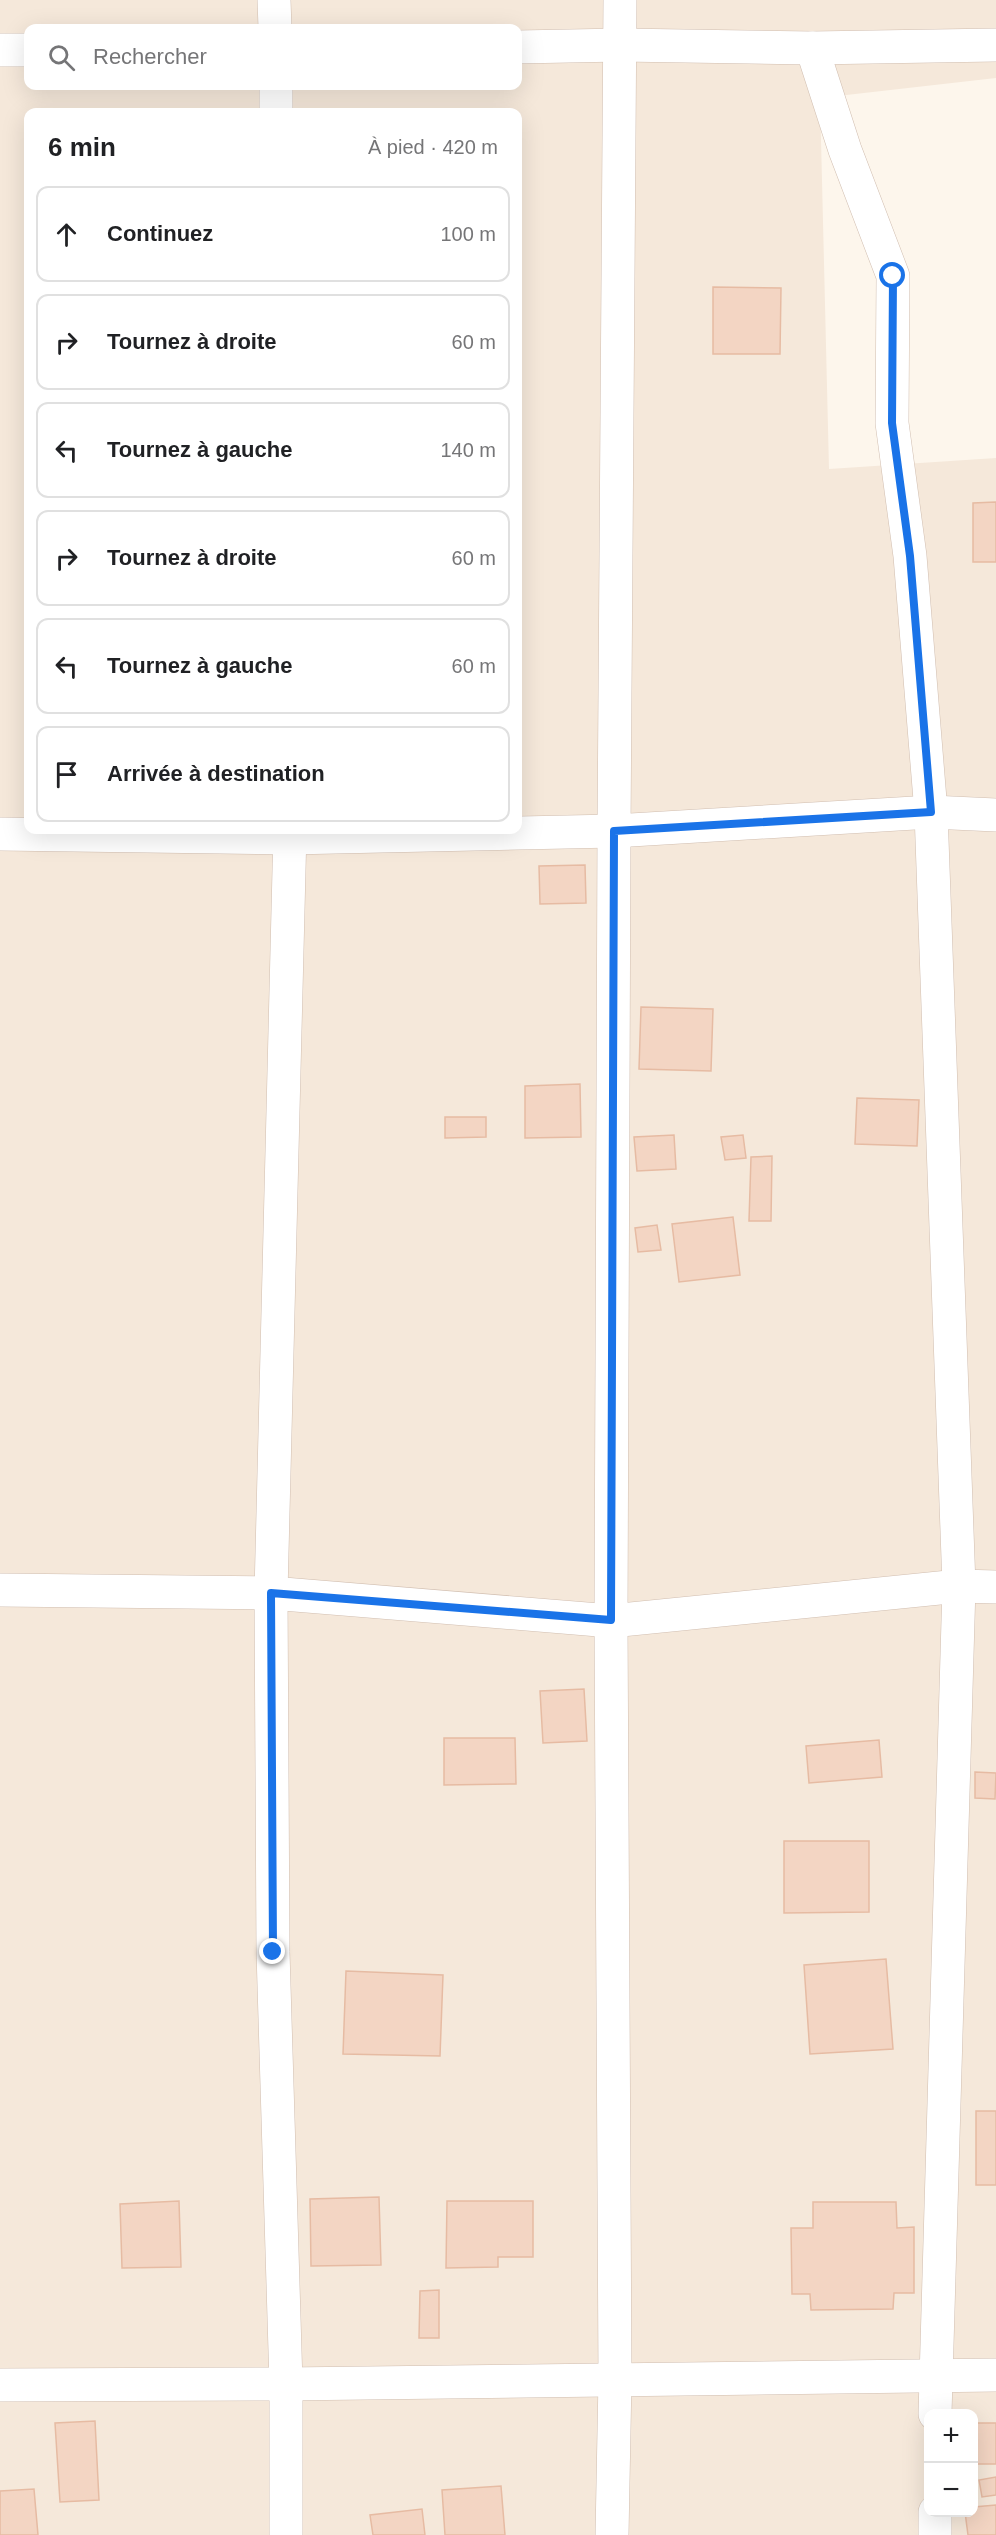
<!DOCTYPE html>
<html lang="fr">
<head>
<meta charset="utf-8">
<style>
	:root { --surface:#fff; --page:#f6f6f6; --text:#202124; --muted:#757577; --line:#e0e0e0 }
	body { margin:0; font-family:Helvetica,sans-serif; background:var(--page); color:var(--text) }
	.controls { position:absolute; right:18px; bottom:18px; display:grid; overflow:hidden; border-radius:12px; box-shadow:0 6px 24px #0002 }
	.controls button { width:54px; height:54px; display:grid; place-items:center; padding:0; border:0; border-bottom:2px solid var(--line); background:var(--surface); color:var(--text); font:30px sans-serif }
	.stop { position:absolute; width:18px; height:18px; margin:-14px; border:4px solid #1a73e8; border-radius:50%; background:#fff }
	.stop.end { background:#1a73e8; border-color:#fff; box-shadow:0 2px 6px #0008 }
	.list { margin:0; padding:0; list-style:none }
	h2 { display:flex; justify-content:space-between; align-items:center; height:78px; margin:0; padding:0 24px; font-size:26px }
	h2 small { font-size:20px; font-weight:400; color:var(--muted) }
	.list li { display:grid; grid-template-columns:39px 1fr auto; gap:18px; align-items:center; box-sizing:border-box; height:96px; margin:0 12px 12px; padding:0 12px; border:2px solid var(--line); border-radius:12px }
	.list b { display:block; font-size:22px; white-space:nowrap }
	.list em { font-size:20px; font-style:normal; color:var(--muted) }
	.icon { flex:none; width:33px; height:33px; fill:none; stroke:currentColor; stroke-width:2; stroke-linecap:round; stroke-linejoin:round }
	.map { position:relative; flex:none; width:996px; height:2535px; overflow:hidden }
	.search { position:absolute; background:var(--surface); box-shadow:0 6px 24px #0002; left:24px; top:24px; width:498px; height:66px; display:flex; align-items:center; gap:15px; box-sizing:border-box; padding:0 21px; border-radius:12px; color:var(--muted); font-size:22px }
	.panel { position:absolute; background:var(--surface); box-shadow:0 6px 24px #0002; left:24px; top:108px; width:498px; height:726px; border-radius:12px }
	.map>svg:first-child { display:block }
	.residential { fill:#f5e8da; fill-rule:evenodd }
	.building { fill:#f3d5c3; stroke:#e6bba3; stroke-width:1.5 }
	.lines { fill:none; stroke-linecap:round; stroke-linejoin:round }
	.minor-casing { stroke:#d1beb0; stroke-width:34 }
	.minor { stroke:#fff; stroke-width:33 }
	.route { stroke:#1a73e8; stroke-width:8 }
</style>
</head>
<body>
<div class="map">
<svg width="996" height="2535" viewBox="0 0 996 2535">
	<rect width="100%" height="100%" fill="#fdf6ec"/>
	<path class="residential" d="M0,0H996V78L820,98L829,469L996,458V2535H0ZM28,28H518V86H28ZM28,112H518V830H28ZM928,2414H974V2512H928Z"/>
	<g class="building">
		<path d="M713,287L781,288L780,354H713Z"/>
		<path d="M996,502V562H973V503Z"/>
		<path d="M585,865L586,903L540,904L539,866Z"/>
		<path d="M641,1007L713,1009L711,1071L639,1069Z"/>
		<path d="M580,1084L581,1137L525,1138V1086Z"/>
		<path d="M857,1098L919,1100L917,1146L855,1144Z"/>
		<path d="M445,1117H486V1137L445,1138Z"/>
		<path d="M674,1135L676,1169L637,1171L634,1137Z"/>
		<path d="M743,1135L746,1158L725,1160L721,1137Z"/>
		<path d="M772,1156L771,1221H749L751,1157Z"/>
		<path d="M733,1217L740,1275L679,1282L672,1224Z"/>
		<path d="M657,1225L661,1250L638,1252L635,1228Z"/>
		<path d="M584,1689L587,1741L543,1743L540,1691Z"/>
		<path d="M444,1738H515L516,1784L444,1785Z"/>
		<path d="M879,1740L882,1777L809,1783L806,1746Z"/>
		<path d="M975,1772L996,1773L995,1799L975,1798Z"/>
		<path d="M784,1841H869V1912L784,1913Z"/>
		<path d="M886,1959L893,2049L810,2054L804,1965Z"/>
		<path d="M346,1971L443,1975L440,2056L343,2054Z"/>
		<rect x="976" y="2111" width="20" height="74"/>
		<path d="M379,2197L381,2265L311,2266L310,2199Z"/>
		<path d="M179,2201L181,2267L122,2268L120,2204Z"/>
		<path d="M447,2201H533V2257H498V2267L446,2268Z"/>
		<path d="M813,2202H896L897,2228L914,2227V2293H894L893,2309L811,2310L810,2294H792L791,2228H813Z"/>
		<path d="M439,2290V2338H419L420,2291Z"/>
		<path d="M95,2421L99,2500L60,2502L55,2423Z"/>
		<rect x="974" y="2423" width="22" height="41"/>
		<path d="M996,2477V2495L982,2497L979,2480Z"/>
		<path d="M501,2486L505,2535H445L442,2490Z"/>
		<path d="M34,2489L38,2535H0V2491Z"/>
		<path d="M996,2505V2535H968L965,2512H974V2507Z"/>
		<path d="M422,2509L425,2535H373L370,2515Z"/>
	</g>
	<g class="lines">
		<g class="minor-casing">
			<g id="minor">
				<path d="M274,0L275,28"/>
				<path d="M518,47L621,45L812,48L996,45"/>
				<path d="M812,48L845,150L893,276L892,423L910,556L931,812L959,1586L935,2414"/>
				<path d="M0,50H28"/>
				<path d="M276,86V112"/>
				<path d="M0,834L290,838L614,831L931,812L996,815"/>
				<path d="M0,1590L271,1593L611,1621L959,1586L996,1587"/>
				<path d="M0,2385L286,2384L996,2375"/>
				<path d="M935,2512V2535"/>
				<path d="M286,2535V2384L273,1952L271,1593L290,830"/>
				<path d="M612,2535L615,2379L611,1621L614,831L620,0"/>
			</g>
		</g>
		<use href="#minor" class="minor"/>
	</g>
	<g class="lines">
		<path class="route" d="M273,1952L271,1593L611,1620L614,831L931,812L910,556L892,423L893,276"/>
	</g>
</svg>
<div class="controls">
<button>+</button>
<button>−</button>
</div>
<div class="stop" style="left:893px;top:276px"></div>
<div class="stop end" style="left:273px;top:1952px"></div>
<div class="search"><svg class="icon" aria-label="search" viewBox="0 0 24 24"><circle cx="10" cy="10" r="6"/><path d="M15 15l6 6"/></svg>Rechercher</div>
<section class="panel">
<h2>6 min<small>À pied · 420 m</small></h2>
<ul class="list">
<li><svg class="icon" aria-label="ahead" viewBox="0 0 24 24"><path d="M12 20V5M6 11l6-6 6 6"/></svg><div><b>Continuez</b></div><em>100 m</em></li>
<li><svg class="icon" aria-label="right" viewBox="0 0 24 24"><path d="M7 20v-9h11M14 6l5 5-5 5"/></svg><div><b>Tournez à droite</b></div><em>60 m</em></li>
<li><svg class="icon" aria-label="left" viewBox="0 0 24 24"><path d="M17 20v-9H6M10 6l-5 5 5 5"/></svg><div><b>Tournez à gauche</b></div><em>140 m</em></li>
<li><svg class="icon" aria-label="right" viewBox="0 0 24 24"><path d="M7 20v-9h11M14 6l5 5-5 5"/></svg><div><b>Tournez à droite</b></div><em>60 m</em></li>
<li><svg class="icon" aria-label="left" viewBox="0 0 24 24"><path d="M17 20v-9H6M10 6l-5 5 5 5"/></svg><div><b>Tournez à gauche</b></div><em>60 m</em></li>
<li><svg class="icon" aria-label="arrive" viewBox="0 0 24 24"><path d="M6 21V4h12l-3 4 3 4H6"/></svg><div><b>Arrivée à destination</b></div></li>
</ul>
</section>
</div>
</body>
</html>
